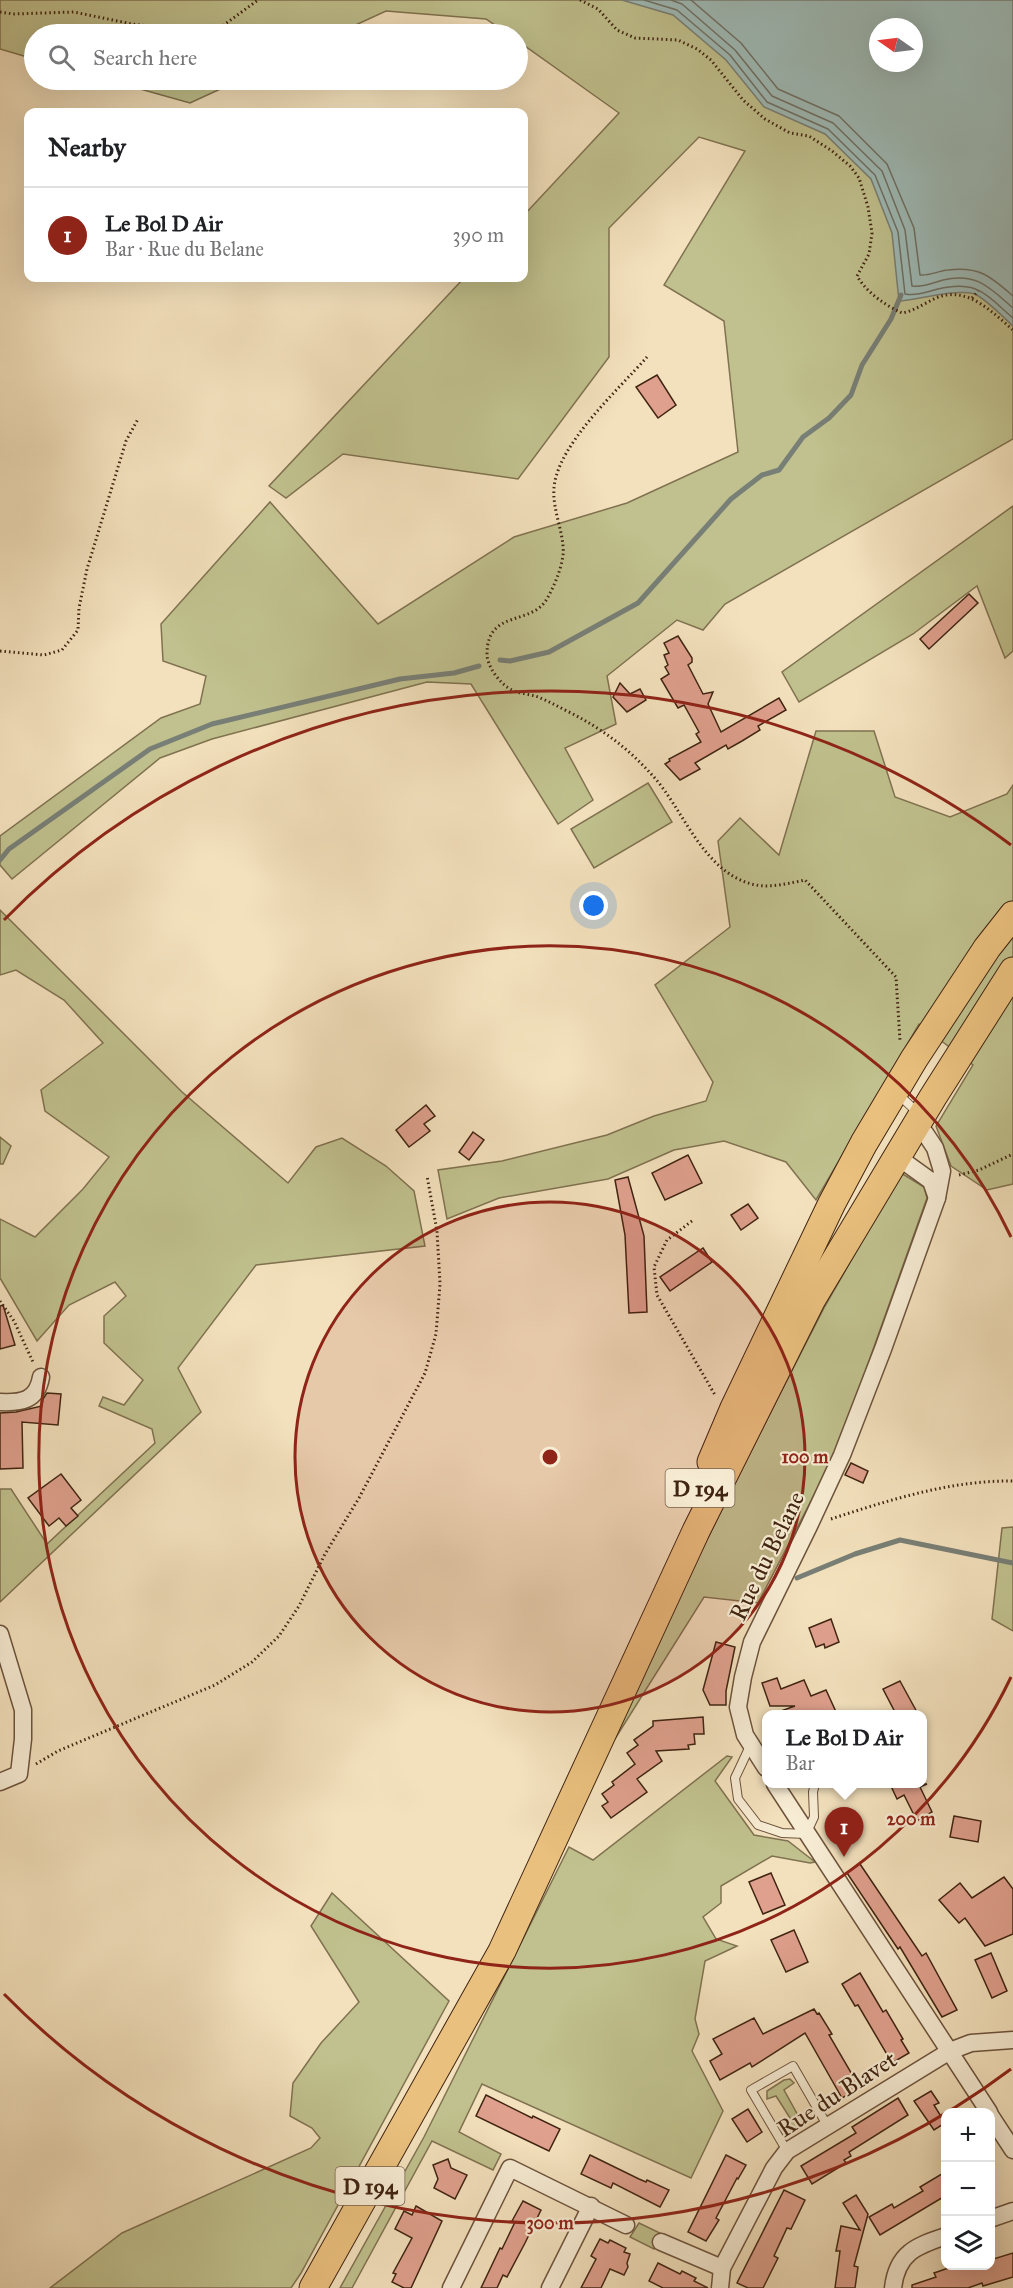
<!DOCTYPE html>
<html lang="en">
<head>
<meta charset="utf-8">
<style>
	:root { --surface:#fff; --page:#f6f6f6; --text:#202124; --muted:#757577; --line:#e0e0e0; --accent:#8f2418 }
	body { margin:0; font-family:"IM FELL Great Primer",serif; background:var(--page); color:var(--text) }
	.controls { position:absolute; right:18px; bottom:18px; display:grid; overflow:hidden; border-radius:12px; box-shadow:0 6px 24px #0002 }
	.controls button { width:54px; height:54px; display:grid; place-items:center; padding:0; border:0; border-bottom:2px solid var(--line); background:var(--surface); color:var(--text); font:30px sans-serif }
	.compass { position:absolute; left:869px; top:18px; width:54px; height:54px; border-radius:50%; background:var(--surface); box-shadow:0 6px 24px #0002; rotate:284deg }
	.you { position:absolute; left:594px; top:906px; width:21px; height:21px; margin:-15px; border:4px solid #fff; border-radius:50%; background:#1a73e8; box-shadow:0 0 0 9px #1a73e833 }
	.badge { display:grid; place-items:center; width:39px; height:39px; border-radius:50%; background:var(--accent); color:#fff; font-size:20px; font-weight:700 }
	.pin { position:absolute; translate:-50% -50px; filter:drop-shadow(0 2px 3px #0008) }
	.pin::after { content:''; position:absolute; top:32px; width:21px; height:18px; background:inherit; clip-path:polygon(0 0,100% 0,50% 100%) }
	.popup { position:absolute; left:762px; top:1710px; width:165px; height:78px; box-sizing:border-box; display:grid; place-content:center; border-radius:12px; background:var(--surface); filter:drop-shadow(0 2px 4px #0005); font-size:20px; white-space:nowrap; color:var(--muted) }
	.popup b { font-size:22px; color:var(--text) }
	.popup::after { content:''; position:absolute; left:50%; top:100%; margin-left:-12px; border:12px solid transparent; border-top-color:var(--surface) }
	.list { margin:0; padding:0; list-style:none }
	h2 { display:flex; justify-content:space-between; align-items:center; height:78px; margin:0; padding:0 24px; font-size:26px }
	h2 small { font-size:20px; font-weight:400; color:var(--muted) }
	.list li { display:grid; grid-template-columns:39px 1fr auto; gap:18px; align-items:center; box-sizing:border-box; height:96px; padding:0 24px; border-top:2px solid var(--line) }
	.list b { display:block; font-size:22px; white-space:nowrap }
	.list p { margin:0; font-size:20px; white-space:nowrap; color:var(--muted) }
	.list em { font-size:20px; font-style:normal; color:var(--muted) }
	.icon { flex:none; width:33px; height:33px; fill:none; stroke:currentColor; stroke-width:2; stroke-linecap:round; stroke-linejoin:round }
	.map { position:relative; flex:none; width:1013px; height:2288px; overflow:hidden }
	.search { position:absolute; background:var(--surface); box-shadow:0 6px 24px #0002; left:24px; top:24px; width:504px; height:66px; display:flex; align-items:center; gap:15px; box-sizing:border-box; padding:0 21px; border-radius:33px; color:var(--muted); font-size:22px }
	.panel { position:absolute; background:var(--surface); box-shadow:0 6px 24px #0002; left:24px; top:108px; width:504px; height:174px; border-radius:12px }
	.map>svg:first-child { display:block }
	.green { fill:#c0c18e; stroke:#807250; stroke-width:1.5; fill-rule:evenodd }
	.water { fill:#9ebcb9; stroke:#787f76; stroke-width:1.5; fill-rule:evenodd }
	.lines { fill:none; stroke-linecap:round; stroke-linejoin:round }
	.shore { stroke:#6f7065; stroke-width:1.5 }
	.stream { stroke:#787f76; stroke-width:5 }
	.building { fill:#dfa08d; stroke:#402411; stroke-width:1.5 }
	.service-casing { stroke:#6d533c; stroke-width:10 }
	.minor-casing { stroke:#6d533c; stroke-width:19 }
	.primary-casing { stroke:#402411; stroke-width:29 }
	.path { stroke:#402411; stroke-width:3; stroke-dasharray:1.5 3; stroke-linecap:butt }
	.service { stroke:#f7ecd4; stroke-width:8 }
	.minor { stroke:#f7ecd4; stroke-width:16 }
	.primary { stroke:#eac07e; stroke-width:27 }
	.ring { fill:none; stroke:#8f2418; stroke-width:3 }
	.labels { text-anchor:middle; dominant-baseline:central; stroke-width:4.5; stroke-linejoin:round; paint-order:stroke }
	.shield { fill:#f7ecd4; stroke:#77604c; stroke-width:1.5 }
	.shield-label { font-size:22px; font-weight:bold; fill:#402411 }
	.street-label { font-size:24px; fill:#402411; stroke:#f7ecd4 }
	.centre { fill:#8f2418; stroke:#f7ecd4; stroke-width:3 }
	.ring-label { font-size:18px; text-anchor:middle; font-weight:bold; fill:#8f2418; stroke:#f7ecd4; stroke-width:4.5; stroke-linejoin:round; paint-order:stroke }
</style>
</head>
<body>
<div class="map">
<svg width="1013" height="2288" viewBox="0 0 1013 2288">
	<rect width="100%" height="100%" fill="#f3e1bd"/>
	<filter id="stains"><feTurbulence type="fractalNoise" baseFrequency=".00333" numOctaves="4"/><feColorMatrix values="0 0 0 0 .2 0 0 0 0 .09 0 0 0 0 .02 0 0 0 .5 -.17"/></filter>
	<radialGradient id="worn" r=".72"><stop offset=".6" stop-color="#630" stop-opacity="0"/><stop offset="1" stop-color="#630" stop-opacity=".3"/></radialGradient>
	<g class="green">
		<path d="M0,0H894L1013,110V439L725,604L703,630L677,620L607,676L616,724L565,748L593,800L558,824L471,684L427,682L212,739L160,758L12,879L0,865V836L161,718L200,704L206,676L163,661L161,624L270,502L378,624L514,537L627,503L738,452L724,321L664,285L745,151L699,137L609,228V357L518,479L343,454L286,498L269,486L464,278H524V215L619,113L518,41V34H508L486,19L386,11L336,34H34V59L0,49ZM878,27H914V63H878Z"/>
		<path d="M108,80H240L190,103Z"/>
		<path d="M1013,506V651L1005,658L977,586L913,634L799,702L782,672Z"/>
		<path d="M816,731H874L895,797L950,817L1007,794L1013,785V1184L987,1190L951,1166L936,1126L973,1065L919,1024L816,1200L786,1162L724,1141L674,1150L608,1179L499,1198L447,1219L438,1170L502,1161L607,1135L654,1116L706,1101L713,1082L655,985L730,927L718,841L740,818L779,855Z"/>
		<path d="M648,783L672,822L594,868L571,829Z"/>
		<path d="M0,910L182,1092L288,1183L316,1147L342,1138L386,1166L414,1191L425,1246L256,1265L178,1368L201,1412L0,1602V1489H11L47,1544L155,1443L152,1429L99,1406L103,1397L124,1405L143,1380L104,1343V1316L126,1296L115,1282L69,1305L37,1341L0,1278V1219L35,1237L83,1189L109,1157L45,1111L41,1090L103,1043L64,1000L16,970L0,975Z"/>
		<path d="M0,1137L11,1146L3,1164H0Z"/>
		<path d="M901,1173L924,1187L927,1198L837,1451L758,1603L704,1597L613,1742L640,1678L736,1480L824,1308Z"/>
		<path d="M1013,1527V1631L992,1619L1002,1528Z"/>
		<path d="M727,1756L732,1757L715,1781L754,1835L788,1841L815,1862L810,1863L772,1856L721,1886V1903L703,1917L716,1939L737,1946L705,1961L695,2019L699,2034L692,2051L723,2111L691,2178L482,2084L459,2132L501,2154L493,2170L432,2141L352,2288H340L424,2137L569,1847L593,1860Z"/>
		<path d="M332,1893L449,2001L301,2273L291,2288H50L122,2233L311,2148L320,2138L312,2128L290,2116L293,2083L321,2043L359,2002L311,1926Z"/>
		<path d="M790,2079L794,2083L784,2090L799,2117L812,2112L813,2119L784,2136L781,2133L782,2126L792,2121L776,2096L767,2099V2091L784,2080Z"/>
		<path d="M639,2223L662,2234L654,2249L630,2237Z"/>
	</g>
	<path class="water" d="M622,0H1013V326C1002,316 990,303 977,295C964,287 917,300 899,301L892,233L871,179L825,134L764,107L726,60L673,15ZM878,27H914V63H878Z"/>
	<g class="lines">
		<g class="shore">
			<path d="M644,0L677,10L730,55L767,102L828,129L875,175L898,232L905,294C916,296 927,292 938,289C978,280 985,294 1013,318"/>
			<path d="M671,0L682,4L735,50L772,96L833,123L882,171L905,230L912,286C921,288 933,283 943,280C977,272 990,288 1013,308"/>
			<path d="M691,0L741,43L778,89L839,116L887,164L914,228L920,275C929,276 938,271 948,270C980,266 991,277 1013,296"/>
		</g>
		<g class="stream">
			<path d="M500,660L510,661L549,652L638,603L731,499L762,475L779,470L803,437L829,418L851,395L862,365L891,319L901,295"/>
			<path d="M0,860L9,849L150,749L212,724L400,679L454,673L479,666"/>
			<path d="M797,1578L855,1554L900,1540L1013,1563"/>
		</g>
	</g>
	<g class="building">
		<path d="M657,375L676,405L658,418L636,387Z"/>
		<path d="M969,594L978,603L929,649L920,639Z"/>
		<path d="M678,636L692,658V662L688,665L703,694L713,692L708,704L721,732L779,698L786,710L758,726L760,730L742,741L728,749L726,745L695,763L700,769L680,780L665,764L670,761L669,759L701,742L696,734L699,732L684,705L678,708L661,679L669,674L665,667L668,665L664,655L669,653L664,643Z"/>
		<path d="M620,683L630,694L640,689L646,700L627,712L613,697Z"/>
		<path d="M426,1105L435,1116L424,1124L430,1131L409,1147L396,1130Z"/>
		<path d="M473,1132L484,1140L469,1160L459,1152Z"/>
		<path d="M688,1155L702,1183L665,1200L652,1173Z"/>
		<path d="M628,1177L644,1236L647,1312L629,1313L625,1235L615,1180Z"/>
		<path d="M748,1204L758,1218L741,1230L731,1215Z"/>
		<path d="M703,1248L712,1262L670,1291L660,1277Z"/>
		<path d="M3,1305L15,1345L0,1349V1306Z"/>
		<path d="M47,1393L61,1394L58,1425L22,1422L23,1468L0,1469V1413L16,1412L42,1406L43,1399Z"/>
		<path d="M851,1463L868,1471L863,1483L845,1475Z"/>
		<path d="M61,1474L81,1500L71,1508L78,1516L66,1526L59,1518L49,1526L28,1498Z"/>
		<path d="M831,1619L839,1642L825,1648L824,1644L816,1647L809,1628Z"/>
		<path d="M716,1642L735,1647L726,1691V1705H710L703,1690Z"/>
		<path d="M777,1678L781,1689L804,1680L811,1696L826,1690L837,1714H776L775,1713L795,1706H770L762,1683Z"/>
		<path d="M900,1681L918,1714H896L883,1689Z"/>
		<path d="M703,1717L704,1734H694L695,1744L688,1745L689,1749L656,1751L662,1761L637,1779L647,1792L611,1818L602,1806L608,1802L602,1794L614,1785L612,1782L635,1764L627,1753L638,1745L634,1740L653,1726V1721Z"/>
		<path d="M890,1784H927L920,1787L932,1812L917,1821L904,1795L897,1799Z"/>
		<path d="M954,1816L981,1821L978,1842L950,1837Z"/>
		<path d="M860,1864L922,1956L926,1953L957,2010L942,2017L900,1947L898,1949L847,1873Z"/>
		<path d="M771,1873L785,1905L763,1914L749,1882Z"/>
		<path d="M1004,1877L1013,1889V1934L985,1946L965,1918L959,1923L939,1900L960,1883L972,1898Z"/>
		<path d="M794,1930L808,1962L786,1972L771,1940Z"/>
		<path d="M991,1953L1007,1991L992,1998L975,1960Z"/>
		<path d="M860,1973L883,2012L886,2010L903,2039L901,2040L909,2053L892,2063L858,2005L855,2006L842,1984Z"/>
		<path d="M814,2009L817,2014L819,2013L832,2034L829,2035L860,2088L842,2098L805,2033L752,2067L750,2063L720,2080L710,2061L722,2054L713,2039L754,2018L763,2034Z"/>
		<path d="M931,2091L939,2103L934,2105L945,2123L934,2130L914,2101Z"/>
		<path d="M486,2095L532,2118L533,2116L560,2129L549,2151L476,2116Z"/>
		<path d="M898,2098L908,2115L849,2152L851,2156L844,2160L846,2163L812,2184L801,2166L856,2133L852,2127Z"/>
		<path d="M748,2109L762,2132L747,2142L732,2119Z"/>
		<path d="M590,2155L639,2179L646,2182L647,2180L669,2190L660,2207L613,2183L611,2188L581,2174Z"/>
		<path d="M726,2155L746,2165L738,2179L737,2178L716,2218L719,2220L706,2241L688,2232Z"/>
		<path d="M448,2159L451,2168L467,2175L455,2199L434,2188L438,2179L433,2165Z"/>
		<path d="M945,2172V2196L880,2235L869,2217L892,2204L894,2208L923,2191L920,2187Z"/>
		<path d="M784,2190L805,2200L791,2229L787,2228L774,2256L778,2258L763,2288H748L737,2283Z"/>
		<path d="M856,2195L868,2214L854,2266L858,2267L855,2288H835L840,2251H836L841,2226L860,2230L843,2203Z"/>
		<path d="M523,2201L541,2210L525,2243L507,2277L503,2275L497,2288H481L500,2248L502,2249L515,2222L512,2221Z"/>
		<path d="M416,2206L442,2221L411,2288H404L392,2282L396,2274L393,2273L412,2238L395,2229L404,2211L412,2215Z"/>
		<path d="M600,2239L608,2243L610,2240L626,2248L624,2252L630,2254L627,2263L628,2267L624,2275L610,2269L601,2288H581L596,2259L591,2256Z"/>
		<path d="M1013,2253V2277L983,2286L982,2283L968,2288H912V2285L936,2277L934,2273L957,2265H990V2260Z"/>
		<path d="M658,2263L680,2274L682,2271L696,2278L694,2281L708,2288H663L649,2281Z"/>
	</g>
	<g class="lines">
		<g class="service-casing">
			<g id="service">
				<path d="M897,1093L918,1113"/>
				<path d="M751,1744L735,1778L738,1799L758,1825L782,1833L806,1834L814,1817L813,1792L815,1784"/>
				<path d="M787,2151L751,2090L793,2066L827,2125"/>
			</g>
		</g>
		<g class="minor-casing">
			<g id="minor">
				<path d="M906,1163L931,1181L937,1198"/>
				<path d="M0,1402C21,1403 37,1401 41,1377"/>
				<path d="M0,1634L23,1710V1739L19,1774L0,1782"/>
				<path d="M766,1768L745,1735L738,1707L743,1677L752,1642L809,1526L842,1455L883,1349L937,1198L942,1171L935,1148L925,1133"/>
				<path d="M775,1784L989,2112"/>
				<path d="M990,2115L1013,2150"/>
				<path d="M990,2219L1013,2211"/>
				<path d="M661,2242L722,2268"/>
				<path d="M451,2288L510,2168L626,2225"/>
				<path d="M550,2288L591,2206"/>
				<path d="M720,2288L722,2268L774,2168L787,2151L950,2051L971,2043L1013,2040"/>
				<path d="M893,2288C897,2253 916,2246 946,2236"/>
			</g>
		</g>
		<g class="primary-casing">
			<g id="primary">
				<path d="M711,1462L734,1408L832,1203L864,1143L914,1059L987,948L1013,915"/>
				<path d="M313,2288L502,1951L696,1531L812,1299L933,1097L1013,971"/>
			</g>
		</g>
		<g class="path">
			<path d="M580,0L598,9L617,30L635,38L678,40L697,49L711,60L743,100L765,119L790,133L809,136L832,151L850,166L859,178L868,207L872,233L869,254L857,276C867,293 885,305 902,313C914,311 925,303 936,298C967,285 992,312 1013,330"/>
			<path d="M0,12L13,14L74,12L132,24L173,29L221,27L258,0"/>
			<path d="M972,298L978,291"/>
			<path d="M647,357C619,389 557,445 554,488C552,510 565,535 563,555C561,570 555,584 548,597C533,627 487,608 487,654C487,667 501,685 512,690C520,694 530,694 538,697C548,701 557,706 567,711C601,728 627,747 653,776C684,810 704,875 756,885C772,888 790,883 805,880L896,977L900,1041"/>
			<path d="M0,651L44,655L62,650L78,630L79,608L87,569L126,441L138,419"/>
			<path d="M959,1175L979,1170L1013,1154"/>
			<path d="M692,1221L667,1240L654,1267L657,1295L715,1395"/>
			<path d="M0,1301L14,1321L33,1362"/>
			<path d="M831,1519C889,1500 952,1480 1013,1481"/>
			<path d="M36,1764L58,1751L215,1685L252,1662L279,1636L299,1606L325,1554L359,1498L425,1373L436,1334L440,1284L437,1231L427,1176"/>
		</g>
		<use href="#service" class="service"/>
		<use href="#minor" class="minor"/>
		<use href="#primary" class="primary"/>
	</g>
	<circle cx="550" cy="1457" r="255" fill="#8f2418" fill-opacity=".12"/>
	<g class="ring">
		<circle cx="550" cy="1457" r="255"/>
		<path d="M1011 1677A511 511 0 1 1 1011 1237"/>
		<path d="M1011 2069A766 766 0 0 1 4 1994M4 920A766 766 0 0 1 1011 845"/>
	</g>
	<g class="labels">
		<g class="shield">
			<rect x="665.5" y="1469" width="69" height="38" rx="4.5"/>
			<rect x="335.5" y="2167" width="69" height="38" rx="4.5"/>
		</g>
		<g class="shield-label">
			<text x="700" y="1488">D 194</text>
			<text x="370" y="2186">D 194</text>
		</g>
		<g class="street-label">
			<text transform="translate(767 1556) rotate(-64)">Rue du Belane</text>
			<text transform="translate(837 2094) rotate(-33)">Rue du Blavet</text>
		</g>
	</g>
	<circle cx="550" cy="1457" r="9" class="centre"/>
	<g class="ring-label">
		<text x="805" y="1463">100 m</text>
		<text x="911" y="1825">200 m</text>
		<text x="550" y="2229">300 m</text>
	</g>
	<rect width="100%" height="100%" filter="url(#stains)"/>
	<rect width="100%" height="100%" fill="url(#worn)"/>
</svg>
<div class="controls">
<button>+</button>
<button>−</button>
<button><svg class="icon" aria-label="layers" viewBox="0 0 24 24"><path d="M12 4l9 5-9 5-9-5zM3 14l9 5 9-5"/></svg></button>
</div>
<svg class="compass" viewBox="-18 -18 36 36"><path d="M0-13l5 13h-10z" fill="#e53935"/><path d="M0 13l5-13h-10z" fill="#757577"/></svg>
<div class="you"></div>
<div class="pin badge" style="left:844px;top:1857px">1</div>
<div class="popup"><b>Le Bol D Air</b>Bar</div>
<div class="search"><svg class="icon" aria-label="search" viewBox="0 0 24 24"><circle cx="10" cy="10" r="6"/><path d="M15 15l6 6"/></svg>Search here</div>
<section class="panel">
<h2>Nearby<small></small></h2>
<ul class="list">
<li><span class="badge">1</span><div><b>Le Bol D Air</b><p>Bar · Rue du Belane</p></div><em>390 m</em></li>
</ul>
</section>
</div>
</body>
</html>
